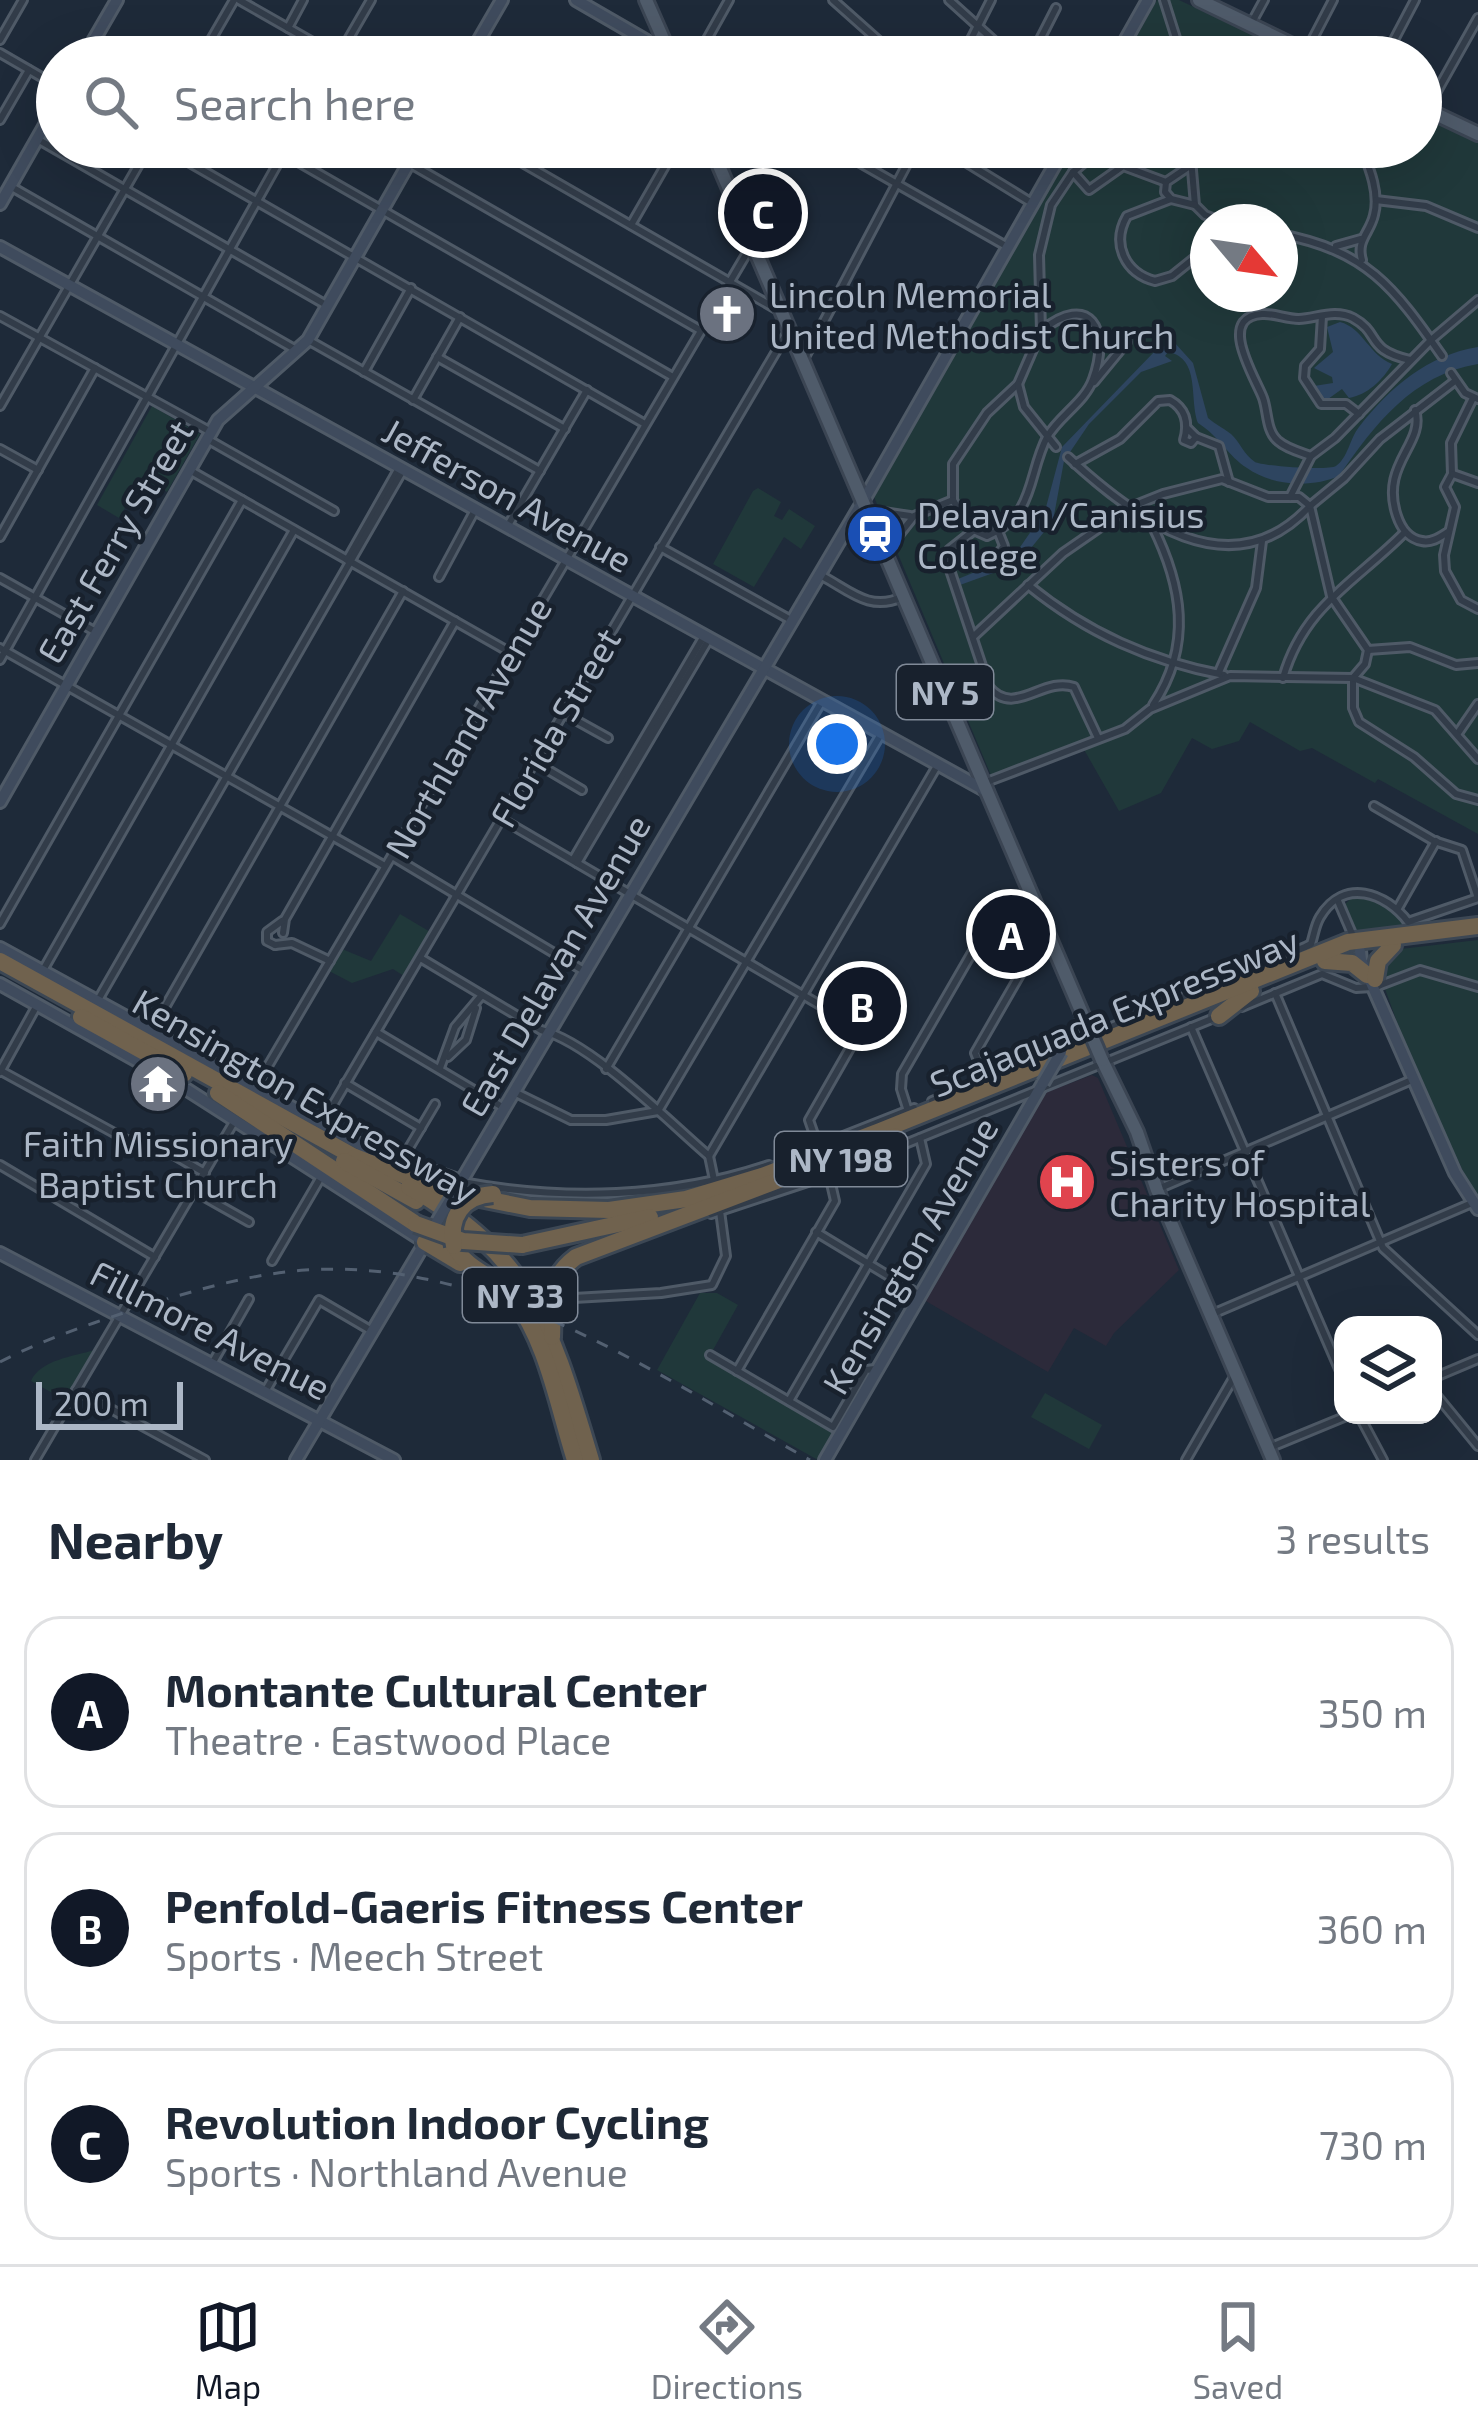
<!DOCTYPE html>
<html lang="en">
<head>
<meta charset="utf-8">
<style>
	:root { --surface:#fff; --page:#f6f6f7; --text:#1f2937; --muted:#747a83; --line:#e0e1e3; --accent:#111827 }
	body { margin:0; font-family:"Exo 2",sans-serif; background:var(--page); color:var(--text) }
	.controls { position:absolute; right:36px; bottom:36px; display:grid; overflow:hidden; border-radius:24px; box-shadow:0 12px 48px #0002 }
	.controls button { width:108px; height:108px; display:grid; place-items:center; padding:0; border:0; border-bottom:3px solid var(--line); background:var(--surface); color:var(--text); font:60px sans-serif }
	.compass { position:absolute; left:1190px; top:204px; width:108px; height:108px; border-radius:50%; background:var(--surface); box-shadow:0 12px 48px #0002; rotate:119deg }
	.scale { position:absolute; left:36px; bottom:30px; width:147px; box-sizing:border-box; padding-left:12px; border:6px solid #acb7c6; border-top:0; font-size:33px; line-height:42px; white-space:nowrap; color:#acb7c6; -webkit-text-stroke:9px #18212d; paint-order:stroke }
	.you { position:absolute; left:837px; top:744px; width:42px; height:42px; margin:-30px; border:9px solid #fff; border-radius:50%; background:#1a73e8; box-shadow:0 0 0 18px #1a73e833 }
	.badge { display:grid; place-items:center; width:78px; height:78px; border-radius:50%; background:var(--accent); color:#fff; font-size:39px; font-weight:700 }
	.pin { position:absolute; translate:-50% -50%; border:6px solid #fff; box-shadow:0 3px 12px #0006 }
	.list { margin:0; padding:0; list-style:none }
	h2 { display:flex; justify-content:space-between; align-items:center; height:156px; margin:0; padding:0 48px; font-size:51px }
	h2 small { font-size:39px; font-weight:400; color:var(--muted) }
	.list li { display:grid; grid-template-columns:78px 1fr auto; gap:36px; align-items:center; box-sizing:border-box; height:192px; margin:0 24px 24px; padding:0 24px; border:3px solid var(--line); border-radius:36px }
	.list b { display:block; font-size:45px; white-space:nowrap }
	.list p { margin:0; font-size:39px; white-space:nowrap; color:var(--muted) }
	.list em { font-size:39px; font-style:normal; color:var(--muted) }
	.icon { flex:none; width:66px; height:66px; fill:none; stroke:currentColor; stroke-width:2; stroke-linecap:round; stroke-linejoin:round }
	.map { position:relative; flex:none; width:1478px; height:1460px; overflow:hidden }
	.search { position:absolute; background:var(--surface); box-shadow:0 12px 48px #0002; left:36px; right:36px; top:36px; height:132px; display:flex; align-items:center; gap:30px; box-sizing:border-box; padding:0 42px; border-radius:66px; color:var(--muted); font-size:45px }
	.sheet { height:804px; background:var(--surface) }
	nav { display:flex; justify-content:space-around; align-items:center; box-sizing:border-box; height:168px; border-top:3px solid var(--line); background:var(--surface); font-size:33px; color:var(--muted) }
	nav a { display:grid; justify-items:center; gap:6px }
	nav .on { color:var(--accent) }
	.map>svg:first-child { display:block }
	.medical { fill:#2c2a3a }
	.green { fill:#20383a; fill-rule:evenodd }
	.water { fill:#2e4560 }
	.lines { fill:none; stroke-linecap:round; stroke-linejoin:round }
	.street-casing { stroke:#4f5a67; stroke-width:12 }
	.secondary-casing { stroke:#4f5a67; stroke-width:16 }
	.primary-casing { stroke:#3b4553; stroke-width:18 }
	.highway-casing { stroke:#3c4754; stroke-width:22 }
	.street { stroke:#323c49; stroke-width:6 }
	.secondary { stroke:#3f4b5d; stroke-width:10 }
	.primary { stroke:#4f5b6a; stroke-width:12 }
	.highway { stroke:#70624e; stroke-width:16 }
	.rail { stroke:#536071; stroke-width:3; stroke-dasharray:12 12; stroke-linecap:butt }
	.secondary-bridge-casing { stroke:#4f5a67; stroke-width:16; stroke-linecap:butt }
	.primary-bridge-casing { stroke:#3b4553; stroke-width:18; stroke-linecap:butt }
	.highway-bridge-casing { stroke:#3c4754; stroke-width:22; stroke-linecap:butt }
	.secondary-bridge { stroke:#3f4b5d; stroke-width:10 }
	.primary-bridge { stroke:#4f5b6a; stroke-width:12 }
	.highway-bridge { stroke:#70624e; stroke-width:16 }
	.labels { text-anchor:middle; dominant-baseline:central; stroke-width:9; stroke-linejoin:round; paint-order:stroke }
	.shield { fill:#18212d; stroke:#808a98; stroke-width:3 }
	.shield-label { font-size:33px; font-weight:bold; fill:#acb7c6 }
	.poi-label { font-size:36px; fill:#acb7c6; stroke:#18212d; text-anchor:start }
	.street-label { font-size:36px; fill:#acb7c6; stroke:#18212d }
</style>
</head>
<body>
<div class="map">
<svg width="1478" height="1460" viewBox="0 0 1478 1460">
	<rect width="100%" height="100%" fill="#1e2a39"/>
	<path class="medical" d="M1092,1075L1098,1078L1179,1270L1114,1333L1106,1346L1074,1328L1048,1372L924,1300L1042,1094Z"/>
	<g class="green">
		<path d="M1157,0H1179L1300,57H1125Z"/>
		<path d="M1421,115L1478,142V834L1378,779L1375,783L1312,748L1300,751L1250,722L1239,741L1212,749L1192,738L1161,793L1119,811L1082,746L993,780L874,497L1073,147H1421ZM1208,222H1280V294H1208Z"/>
		<path d="M152,406L200,434L167,492L142,479L119,518L97,505Z"/>
		<path d="M758,488L781,502L774,516L782,520L789,509L815,526L801,549L784,537L754,587L713,564L753,491Z"/>
		<path d="M1354,896C1379,895 1394,906 1406,926L1361,933L1356,930L1344,905Z"/>
		<path d="M400,914L432,933L404,976L393,969L352,983L329,971L342,949L371,961Z"/>
		<path d="M1478,940V1203L1411,1061L1379,972L1392,950Z"/>
		<path d="M700,1293H717L738,1305L708,1359L835,1431L818,1460L657,1370Z"/>
		<path d="M95,1350L65,1400L31,1381C40,1360 74,1356 95,1350Z"/>
		<path d="M1045,1393L1102,1425L1089,1449L1031,1417Z"/>
	</g>
	<g class="water">
		<path d="M1340,322C1363,328 1369,355 1392,364C1383,380 1367,395 1349,398L1342,389L1328,399L1321,397L1314,386L1333,383L1332,377L1314,368L1333,352L1327,327Z"/>
		<path d="M1174,342L1193,363L1208,418C1215,424 1223,428 1231,434C1240,442 1244,455 1255,462C1262,466 1328,471 1336,466C1348,458 1350,438 1359,427C1390,387 1428,355 1478,347V364C1412,375 1375,424 1339,476C1312,488 1272,486 1247,468C1228,456 1220,437 1198,423C1189,399 1201,358 1168,352L1165,356L1172,361L1141,372L1089,424L1064,461L1053,521L1018,564L960,585L958,579L1014,556L1045,511L1062,447L1156,350Z"/>
	</g>
	<g class="lines">
		<g class="street-casing">
			<g id="street">
				<path d="M239,0L339,57"/>
				<path d="M833,0L897,57"/>
				<path d="M949,0L1012,57"/>
				<path d="M1164,0L1182,57"/>
				<path d="M1252,22L1264,0"/>
				<path d="M288,28L303,0"/>
				<path d="M0,40L23,0"/>
				<path d="M207,47L225,57"/>
				<path d="M1307,50L1333,0"/>
				<path d="M0,53L57,86"/>
				<path d="M201,57L234,0"/>
				<path d="M338,57L371,0"/>
				<path d="M697,57L729,0"/>
				<path d="M962,57L991,0"/>
				<path d="M1031,57L1056,8"/>
				<path d="M1385,57L1415,0"/>
				<path d="M1427,109L1478,18"/>
				<path d="M0,120L29,70"/>
				<path d="M39,140L328,306"/>
				<path d="M162,147L645,424"/>
				<path d="M272,147L673,377"/>
				<path d="M381,147L700,330"/>
				<path d="M495,147L778,310"/>
				<path d="M832,147L1006,246"/>
				<path d="M941,147L1032,203"/>
				<path d="M1030,147L1054,165"/>
				<path d="M1190,147L1195,205L1205,215L1223,222"/>
				<path d="M1361,147C1369,167 1380,193 1374,215C1370,233 1356,240 1362,260"/>
				<path d="M1073,172L1089,190L1123,166L1166,182"/>
				<path d="M10,186L298,351"/>
				<path d="M1171,199L1127,216C1111,244 1125,273 1155,281L1172,276L1208,247"/>
				<path d="M1376,200L1426,206L1478,228"/>
				<path d="M1195,205L1171,199L1165,192L1166,182L1218,147"/>
				<path d="M631,225L669,159L694,147"/>
				<path d="M1280,234C1367,251 1393,286 1442,356"/>
				<path d="M1336,246L1361,239"/>
				<path d="M0,316L211,432"/>
				<path d="M1322,316L1320,349L1305,366L1304,378L1321,404H1346L1359,414"/>
				<path d="M1041,331C1090,291 1111,330 1093,379C1085,402 1059,416 1047,437C1027,476 1036,515 987,536L969,528L953,500V464L987,413L1018,384L1041,331L1039,255L1051,205L1073,172L1103,147"/>
				<path d="M308,340L540,471"/>
				<path d="M437,357L565,429"/>
				<path d="M803,361L916,147"/>
				<path d="M364,372L411,288"/>
				<path d="M1451,373L1465,393L1478,399"/>
				<path d="M1094,382L1127,342"/>
				<path d="M1018,384L1024,407L1056,447"/>
				<path d="M1473,398L1451,443L1452,474L1445,487L1455,507L1444,555L1445,571L1461,600L1478,609"/>
				<path d="M413,400L460,317"/>
				<path d="M0,406L149,147"/>
				<path d="M1415,410C1426,444 1379,464 1397,516C1401,528 1409,539 1422,541C1432,543 1440,537 1448,532"/>
				<path d="M1196,437L1219,446L1229,482"/>
				<path d="M207,439L334,511"/>
				<path d="M0,449L38,470"/>
				<path d="M1311,456C1300,452 1287,449 1278,441C1266,431 1268,412 1263,398C1255,377 1216,317 1262,314C1274,313 1286,319 1299,319C1317,318 1335,309 1353,318C1382,334 1364,349 1410,360"/>
				<path d="M1068,457C1134,518 1231,592 1310,506"/>
				<path d="M1075,464L1120,439L1158,401L1170,400C1186,409 1189,423 1184,440L1191,443L1196,437L1187,428"/>
				<path d="M191,471L511,653"/>
				<path d="M1453,474L1478,483"/>
				<path d="M1290,497L1311,456L1335,438L1431,340L1478,300"/>
				<path d="M1310,506L1331,596L1368,650L1365,664L1353,678V708L1359,722L1414,757L1456,794L1478,800"/>
				<path d="M870,510L910,516"/>
				<path d="M1152,525C1182,585 1193,645 1153,705"/>
				<path d="M507,527L587,390"/>
				<path d="M973,531L949,550L946,558L989,687C1014,718 1043,676 1074,687L1098,738"/>
				<path d="M0,537L95,368"/>
				<path d="M660,547L791,620"/>
				<path d="M888,549L914,516L953,500"/>
				<path d="M347,560L399,468"/>
				<path d="M983,566L992,563L1004,546L998,531"/>
				<path d="M822,576C850,591 870,612 902,597"/>
				<path d="M439,577L475,510"/>
				<path d="M0,578L96,632"/>
				<path d="M1028,585C1087,633 1150,661 1224,675"/>
				<path d="M974,636L1063,553L1128,508L1163,494L1222,479L1268,497H1299L1310,506L1344,478L1380,439L1455,381"/>
				<path d="M0,648L385,866"/>
				<path d="M1368,650L1410,647L1456,665L1478,663"/>
				<path d="M0,660L287,147"/>
				<path d="M1219,672L1256,588L1262,541"/>
				<path d="M1283,678C1304,605 1356,582 1405,532"/>
				<path d="M563,713L608,738"/>
				<path d="M1458,733L1478,704"/>
				<path d="M533,761L582,790"/>
				<path d="M984,783L1125,729L1150,709L1230,676L1353,678L1435,710L1478,759"/>
				<path d="M1374,806L1434,841L1462,850L1478,898"/>
				<path d="M500,818L861,1029L809,1120L818,1146"/>
				<path d="M392,856L584,971"/>
				<path d="M573,860L704,636"/>
				<path d="M577,863L709,639"/>
				<path d="M1338,901L1353,936"/>
				<path d="M1398,908L1436,841"/>
				<path d="M0,924L242,500"/>
				<path d="M283,933L285,919L455,621"/>
				<path d="M275,945L292,943L330,961"/>
				<path d="M275,945L267,941V932L282,921"/>
				<path d="M422,959L541,1030C592,1043 668,1121 709,1156"/>
				<path d="M42,972L294,530"/>
				<path d="M1378,986L1420,970L1478,987"/>
				<path d="M1275,993L1383,1248L1478,1335"/>
				<path d="M98,1000L403,470"/>
				<path d="M1242,1007L1322,974L1356,988L1372,987"/>
				<path d="M1191,1027L1343,1378"/>
				<path d="M152,1030L403,591"/>
				<path d="M376,1032L504,1108"/>
				<path d="M448,1057L466,1040L476,1008"/>
				<path d="M440,1068L455,1027L482,995"/>
				<path d="M606,1069L822,701"/>
				<path d="M1,1071L127,1140H148L205,1173"/>
				<path d="M0,1072L36,1007"/>
				<path d="M985,1078L975,1053L1025,966L1050,946"/>
				<path d="M345,1083L421,1128"/>
				<path d="M255,1088L751,246"/>
				<path d="M514,1092L571,1120H606L658,1111L881,734"/>
				<path d="M932,1101L1305,947L1311,944C1314,935 1315,925 1320,917C1344,877 1386,893 1408,922L1478,898"/>
				<path d="M908,1111L901,1089L902,1074L992,918L1029,889"/>
				<path d="M323,1122L787,333"/>
				<path d="M843,1136L914,1108"/>
				<path d="M709,1156L937,766"/>
				<path d="M709,1156L714,1180"/>
				<path d="M403,1158L435,1104"/>
				<path d="M0,1165L155,1257"/>
				<path d="M462,1182C563,1201 671,1198 769,1165"/>
				<path d="M1158,1189L1414,1079"/>
				<path d="M194,1191L249,1222"/>
				<path d="M711,1214L829,1175L1219,1016"/>
				<path d="M816,1232L920,1295"/>
				<path d="M272,1261L321,1177"/>
				<path d="M574,1298L661,1293L712,1285L726,1256L720,1211"/>
				<path d="M1210,1315L1472,1203"/>
				<path d="M710,1355L833,1427L866,1370L875,1369"/>
				<path d="M213,1362L249,1299"/>
				<path d="M737,1371L835,1201L829,1175"/>
				<path d="M1433,1378L1478,1359"/>
				<path d="M76,1390L205,1460"/>
				<path d="M266,1390L319,1300L372,1331"/>
				<path d="M1433,1391L1478,1446"/>
				<path d="M789,1401L926,1164L920,1138"/>
				<path d="M1359,1415L1383,1460"/>
				<path d="M1269,1448L1349,1415"/>
				<path d="M35,1460L234,1122"/>
				<path d="M1186,1460L1234,1377"/>
			</g>
		</g>
		<g class="secondary-casing">
			<g id="secondary">
				<path d="M576,0L671,55"/>
				<path d="M84,57L117,0"/>
				<path d="M469,57L502,0"/>
				<path d="M1116,57L1148,0"/>
				<path d="M0,204L57,104"/>
				<path d="M0,247L988,792"/>
				<path d="M0,802L218,420L308,340L418,147"/>
				<path d="M0,948L366,1148L461,1181"/>
				<path d="M1360,951L1361,960L1455,1173L1478,1209"/>
				<path d="M0,984L175,1082L425,1242"/>
				<path d="M1061,1052L1076,1027L1085,1020"/>
				<path d="M459,1185L869,491L1065,147"/>
				<path d="M0,1253L394,1460"/>
				<path d="M296,1460L426,1241"/>
				<path d="M825,1460L1043,1083"/>
			</g>
		</g>
		<g class="primary-casing">
			<g id="primary">
				<path d="M646,0L671,57"/>
				<path d="M1199,0L1317,57"/>
				<path d="M1421,107L1478,134"/>
				<path d="M711,147L1093,1039"/>
				<path d="M1102,1060L1137,1132L1157,1190L1273,1460"/>
			</g>
		</g>
		<g class="highway-casing">
			<g id="highway">
				<path d="M0,961L360,1160"/>
				<path d="M1325,961L1352,963L1367,975"/>
				<path d="M1375,979L1378,961L1393,945"/>
				<path d="M1219,1016L1251,991"/>
				<path d="M81,1017L184,1074"/>
				<path d="M218,1093L416,1224"/>
				<path d="M355,1157L445,1191L530,1208L609,1210L686,1199L762,1176L880,1131L1348,942L1478,926"/>
				<path d="M344,1161L416,1201"/>
				<path d="M409,1187C534,1257 552,1331 591,1460"/>
				<path d="M425,1242L460,1263"/>
				<path d="M522,1245L650,1217"/>
				<path d="M455,1247C468,1271 494,1275 511,1295C547,1339 558,1407 575,1460"/>
				<path d="M552,1337C554,1303 544,1281 576,1257L895,1136"/>
			</g>
		</g>
		<use href="#street" class="street"/>
		<use href="#secondary" class="secondary"/>
		<use href="#primary" class="primary"/>
		<use href="#highway" class="highway"/>
		<path class="rail" d="M0,1362C48,1337 102,1320 154,1303C203,1288 253,1274 305,1270C493,1258 652,1373 810,1460"/>
		<g class="secondary-bridge-casing">
			<g id="secondary-bridge">
				<path d="M1043,1083L1061,1052"/>
				<path d="M435,1225L459,1185"/>
			</g>
		</g>
		<g class="primary-bridge-casing">
			<path id="primary-bridge" d="M1093,1039L1102,1060"/>
		</g>
		<g class="highway-bridge-casing">
			<g id="highway-bridge">
				<path d="M416,1224L463,1241L522,1245"/>
				<path d="M454,1246C448,1217 463,1196 493,1194"/>
			</g>
		</g>
		<use href="#secondary-bridge" class="secondary-bridge"/>
		<use href="#primary-bridge" class="primary-bridge"/>
		<use href="#highway-bridge" class="highway-bridge"/>
	</g>
	<defs>
		<g id="church-disc" transform="scale(3)"><circle r="9.5" fill="#6b7280" stroke="#18212d"/><path d="M-1.2-6h2.4v3.5h3.3v2.4h-3.3V6h-2.4V-.1h-3.3v-2.4h3.3Z" fill="#fff"/></g>
		<g id="station-disc" transform="scale(3)"><circle r="9.5" fill="#1a4fb4" stroke="#18212d"/><path d="M-3-6H3Q5-6 5-4V2Q5 4 3 4L4.5 6H3L1.5 4h-3L-3 6H-4.5L-3 4Q-5 4-5 2V-4Q-5-6-3-6ZM-3.5-4v3h7v-3ZM-3.5 1v1.5H-2V1ZM2 1v1.5H3.5V1Z" fill="#fff"/></g>
		<g id="temple-disc" transform="scale(3)"><circle r="9.5" fill="#6b7280" stroke="#18212d"/><path d="M0-6L5-2H3V0L6.5 2.5H4V6H1.5V3h-3V6H-4V2.5H-6.5L-3 0V-2H-5Z" fill="#fff"/></g>
		<g id="hospital-disc" transform="scale(3)"><circle r="9.5" fill="#e0444e" stroke="#18212d"/><path d="M-5-5h3v3.5h4V-5h3V5h-3V1.5h-4V5h-3Z" fill="#fff"/></g>
	</defs>
	<g fill-rule="evenodd">
		<use href="#church-disc" x="727" y="314"/>
		<use href="#station-disc" x="875" y="534"/>
		<use href="#temple-disc" x="158" y="1084"/>
		<use href="#hospital-disc" x="1067" y="1182"/>
	</g>
	<g class="labels">
		<g class="shield">
			<rect x="897" y="665" width="96" height="54" rx="9"/>
			<rect x="775" y="1132" width="132" height="54" rx="9"/>
			<rect x="463" y="1268" width="114" height="54" rx="9"/>
		</g>
		<g class="shield-label">
			<text x="945" y="692">NY 5</text>
			<text x="841" y="1159">NY 198</text>
			<text x="520" y="1295">NY 33</text>
		</g>
		<g class="poi-label">
			<text x="769" y="293">Lincoln Memorial<tspan x="769" dy="41">United Methodist Church</tspan></text>
			<text x="917" y="513">Delavan/Canisius<tspan x="917" dy="41">College</tspan></text>
			<text x="158" y="1142" text-anchor="middle">Faith Missionary<tspan x="158" dy="41">Baptist Church</tspan></text>
			<text x="1109" y="1161">Sisters of<tspan x="1109" dy="41">Charity Hospital</tspan></text>
		</g>
		<g class="street-label">
			<text transform="translate(508 494) rotate(29)">Jefferson Avenue</text>
			<text transform="translate(114 541) rotate(-60)">East Ferry Street</text>
			<text transform="translate(467 727) rotate(-60)">Northland Avenue</text>
			<text transform="translate(554 727) rotate(-60)">Florida Street</text>
			<text transform="translate(554 965) rotate(-60)">East Delavan Avenue</text>
			<text transform="translate(1114 1011) rotate(-22)">Scajaquada Expressway</text>
			<text transform="translate(306 1095) rotate(30)">Kensington Expressway</text>
			<text transform="translate(909 1255) rotate(-60)">Kensington Avenue</text>
			<text transform="translate(211 1329) rotate(27)">Fillmore Avenue</text>
		</g>
	</g>
</svg>
<div class="controls">
<button><svg class="icon" aria-label="layers" viewBox="0 0 24 24"><path d="M12 4l9 5-9 5-9-5zM3 14l9 5 9-5"/></svg></button>
</div>
<svg class="compass" viewBox="-18 -18 36 36"><path d="M0-13l5 13h-10z" fill="#e53935"/><path d="M0 13l5-13h-10z" fill="#747a83"/></svg>
<div class="scale">200 m</div>
<div class="you"></div>
<div class="pin badge" style="left:1011px;top:934px">A</div>
<div class="pin badge" style="left:862px;top:1006px">B</div>
<div class="pin badge" style="left:763px;top:213px">C</div>
<div class="search"><svg class="icon" aria-label="search" viewBox="0 0 24 24"><circle cx="10" cy="10" r="6"/><path d="M15 15l6 6"/></svg>Search here</div>
</div>
<section class="sheet">
<h2>Nearby<small>3 results</small></h2>
<ul class="list">
<li><span class="badge">A</span><div><b>Montante Cultural Center</b><p>Theatre · Eastwood Place</p></div><em>350 m</em></li>
<li><span class="badge">B</span><div><b>Penfold-Gaeris Fitness Center</b><p>Sports · Meech Street</p></div><em>360 m</em></li>
<li><span class="badge">C</span><div><b>Revolution Indoor Cycling</b><p>Sports · Northland Avenue</p></div><em>730 m</em></li>
</ul>
</section>
<nav>
<a class="on"><svg class="icon" aria-label="map" viewBox="0 0 24 24"><path d="M3 6l6-2 6 2 6-2v14l-6 2-6-2-6 2zM9 4v14M15 6v14"/></svg>Map</a>
<a><svg class="icon" aria-label="directions" viewBox="0 0 24 24"><path d="M12 3l9 9-9 9-9-9zM9 14v-3h6M13 9l2 2-2 2"/></svg>Directions</a>
<a><svg class="icon" aria-label="saved" viewBox="0 0 24 24"><path d="M7 4h10v16l-5-4-5 4z"/></svg>Saved</a>
</nav>
</body>
</html>
